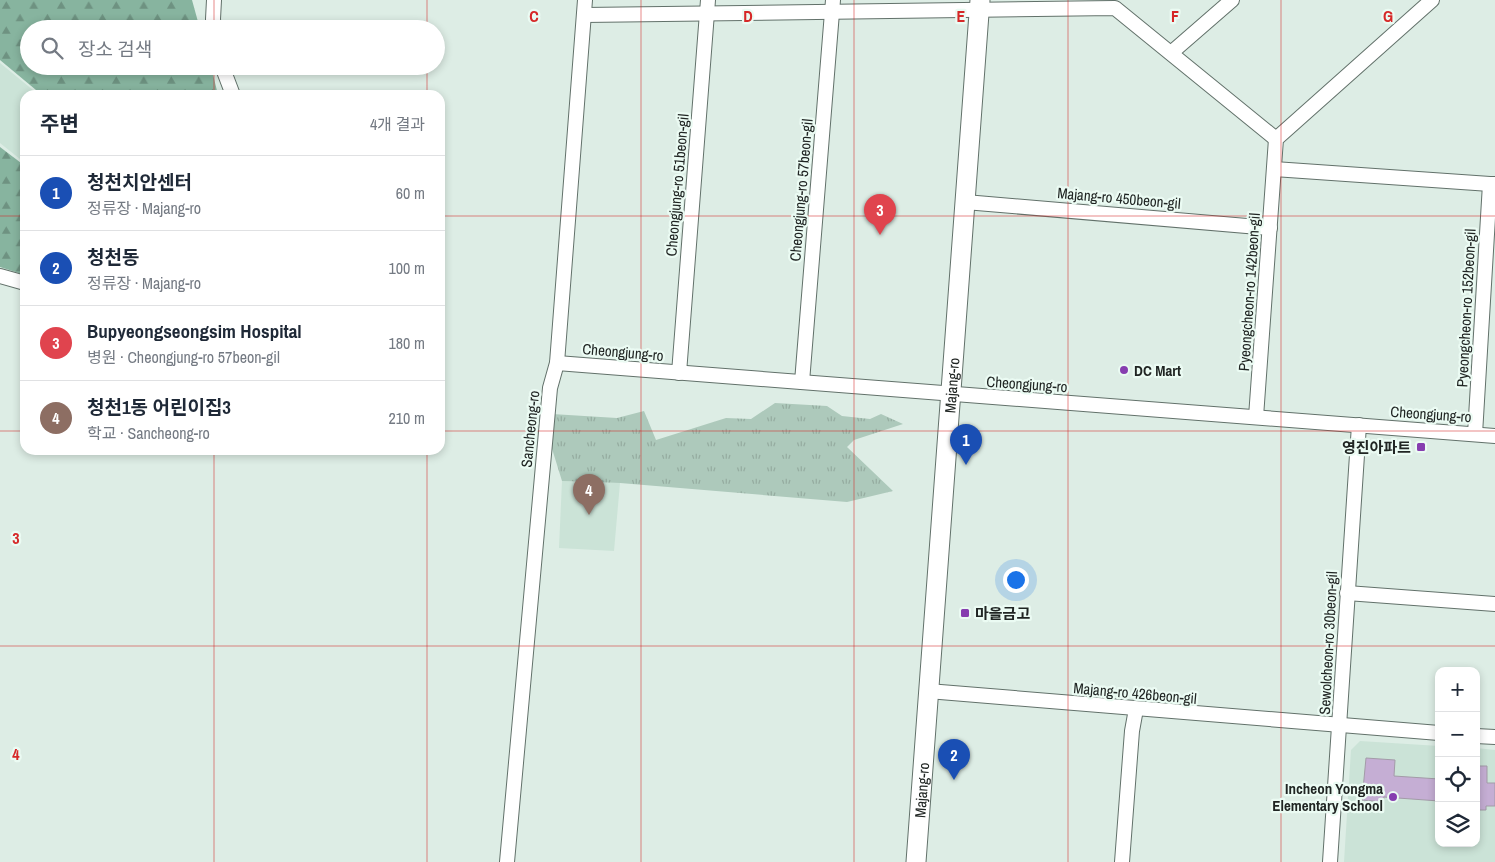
<!DOCTYPE html>
<html lang="ko">
<head>
<meta charset="utf-8">
<style>
	:root { --surface:#fff; --page:#f2f2f3; --text:#1f2937; --muted:#747a83; --line:#e0e1e3; --accent:#863daf }
	body { margin:0; font-family:"Archivo Narrow","Noto Sans KR",sans-serif; background:var(--page); color:var(--text) }
	.controls { position:absolute; right:15px; bottom:15px; display:grid; overflow:hidden; border-radius:10px; box-shadow:0 2px 8px #0003 }
	.controls button { width:45px; height:45px; display:grid; place-items:center; padding:0; border:0; border-bottom:1px solid var(--line); background:var(--surface); color:var(--text); font:25px sans-serif }
	.you { position:absolute; left:1015px; top:579px; width:18px; height:18px; margin:-12px; border:4px solid #fff; border-radius:50%; background:#1a73e8; box-shadow:0 0 0 8px #1a73e833 }
	.badge { display:grid; place-items:center; width:32px; height:32px; border-radius:50%; background:var(--accent); color:#fff; font-size:16px; font-weight:700 }
	.pin { position:absolute; translate:-50% -41px; filter:drop-shadow(0 1px 2px #0008) }
	.pin::after { content:''; position:absolute; top:26px; width:18px; height:15px; background:inherit; clip-path:polygon(0 0,100% 0,50% 100%) }
	.list { margin:0; padding:0; list-style:none }
	h2 { display:flex; justify-content:space-between; align-items:center; height:65px; margin:0; padding:0 20px; font-size:21px }
	h2 small { font-size:16px; font-weight:400; color:var(--muted) }
	.list li { display:grid; grid-template-columns:32px 1fr auto; gap:15px; align-items:center; box-sizing:border-box; height:75px; padding:0 20px; border-top:1px solid var(--line) }
	.list b { display:block; font-size:19px; white-space:nowrap }
	.list p { margin:0; font-size:16px; white-space:nowrap; color:var(--muted) }
	.list em { font-size:16px; font-style:normal; color:var(--muted) }
	.icon { flex:none; width:28px; height:28px; fill:none; stroke:currentColor; stroke-width:2; stroke-linecap:round; stroke-linejoin:round }
	.map { position:relative; flex:none; width:1495px; height:862px; overflow:hidden }
	.search { position:absolute; background:var(--surface); box-shadow:0 2px 8px #0003; left:20px; top:20px; width:425px; height:55px; display:flex; align-items:center; gap:12px; box-sizing:border-box; padding:0 18px; border-radius:28px; color:var(--muted); font-size:19px }
	.panel { position:absolute; background:var(--surface); box-shadow:0 2px 8px #0003; left:20px; top:90px; width:425px; height:365px; border-radius:15px }
	.map>svg:first-child { display:block }
	.built { fill:#cbe3d7 }
	.forest { fill:url(#forest-firs) }
	.park { fill:url(#park-tufts) }
	.building { fill:#c5aed4; stroke:#a39ba8 }
	.lines { fill:none; stroke-linecap:round; stroke-linejoin:round }
	.minor-casing { stroke:#62716a; stroke-width:16 }
	.secondary-casing { stroke:#62716a; stroke-width:21 }
	.minor { stroke:#fff; stroke-width:14 }
	.secondary { stroke:#fff; stroke-width:19 }
	.grid { fill:none; stroke:#d62828; stroke-width:1; stroke-opacity:0.55 }
	.poi-dot { fill:#863daf; stroke:#ebfbf3; stroke-width:2 }
	.labels { text-anchor:middle; dominant-baseline:central; stroke-width:4.5; stroke-linejoin:round; paint-order:stroke }
	.street-label { font-size:15px; fill:#202523; stroke:#ebfbf3 }
	.poi-label { font-size:15px; font-weight:bold; fill:#202523; stroke:#ebfbf3; text-anchor:start }
	.grid-label { font-size:16px; text-anchor:middle; font-weight:bold; fill:#d62828; stroke:#ebfbf3; stroke-width:4.5; stroke-linejoin:round; paint-order:stroke }
</style>
</head>
<body>
<div class="map">
<svg width="1495" height="862" viewBox="0 0 1495 862">
	<defs>
		<pattern id="forest-firs" width="22" height="20" patternUnits="userSpaceOnUse" patternTransform="scale(1.25)"><rect width="22" height="20" fill="#87b49f"/><path d="M5 1l3.5 6h-7zM16 11l3.5 6h-7z" fill="#6e9281"/></pattern>
		<pattern id="park-tufts" width="24" height="20" patternUnits="userSpaceOnUse" patternTransform="scale(1.25)"><rect width="24" height="20" fill="#adc9bb"/><path d="M3 7l-1-3M5 7V3M7 7l1-3M15 17l-1-3M17 17v-4M19 17l1-3" fill="none" stroke="#95aca0"/></pattern>
	</defs>
	<rect width="100%" height="100%" fill="#ddede5"/>
	<g class="built">
		<path d="M0,63L39,95H25V163L0,143Z"/>
		<path d="M562,481L620,483L614,551L559,548Z"/>
		<path d="M1360,741L1439,746V843H1476V748L1495,750V862H1344L1351,750Z"/>
	</g>
	<g class="forest">
		<path d="M0,0H192L200,29H29V66H211L218,95H42L0,60Z"/>
		<path d="M0,147L25,166V275L0,267Z"/>
	</g>
	<path class="park" d="M775,403L827,406L842,416L870,419L881,414L903,424L854,440L847,447L893,491L847,502L620,483L562,481L549,439L552,414L617,418L644,411L656,440L726,418L751,419Z"/>
	<g class="building">
		<path d="M1366,758L1395,760L1394,776L1439,779V801L1384,797L1383,802L1362,800Z"/>
		<path d="M1476,766H1487V783H1495V806H1486V810H1476Z"/>
	</g>
	<g class="lines">
		<g class="minor-casing">
			<g id="minor">
				<path d="M214,0L213,19L214,29"/>
				<path d="M584,15L1115,8L1276,139"/>
				<path d="M1171,53L1232,0"/>
				<path d="M222,66L233,95"/>
				<path d="M1274,169L1490,184"/>
				<path d="M965,202L1270,228"/>
				<path d="M0,276L25,283"/>
				<path d="M557,363L1495,436"/>
				<path d="M679,373L708,0"/>
				<path d="M802,382L833,0"/>
				<path d="M1256,417L1276,139L1432,0"/>
				<path d="M1475,434L1490,184H1495"/>
				<path d="M1347,593L1495,604"/>
				<path d="M928,691L1439,733"/>
				<path d="M1476,736L1495,737"/>
				<path d="M507,862L550,388L557,363L585,0"/>
				<path d="M1122,862L1132,731L1136,709"/>
				<path d="M1330,862L1359,425"/>
			</g>
		</g>
		<g class="secondary-casing">
			<g id="secondary">
				<path id="s1" d="M916,862L980,0"/>
			</g>
		</g>
		<use href="#minor" class="minor"/>
		<use href="#secondary" class="secondary"/>
	</g>
	<path class="grid" d="M214,0V29M427,0V29M641,0V862M854,0V862M1068,0V862M1281,0V862M214,66V95M427,66V95M0,216H25M440,216H1495M0,431H25M440,431H1495M214,450V862M427,450V862M0,646H1495"/>
	<g class="poi-dot">
		<circle cx="1124" cy="370" r="5"/>
		<rect x="1416" y="442" width="10" height="10" rx="2.5"/>
		<rect x="960" y="608" width="10" height="10" rx="2.5"/>
		<circle cx="1393" cy="797" r="5"/>
	</g>
	<g class="labels">
		<g class="street-label">
			<text transform="translate(677 185) rotate(-85)">Cheongjung-ro 51beon-gil</text>
			<text transform="translate(801 190) rotate(-85)">Cheongjung-ro 57beon-gil</text>
			<text transform="translate(1119 198) rotate(5)">Majang-ro 450beon-gil</text>
			<text transform="translate(1249 292) rotate(-86)">Pyeongcheon-ro 142beon-gil</text>
			<text transform="translate(1466 308) rotate(-87)">Pyeongcheon-ro 152beon-gil</text>
			<text transform="translate(623 352) rotate(5)">Cheongjung-ro</text>
			<text transform="translate(1027 384) rotate(4)">Cheongjung-ro</text>
			<text stroke="none"><textPath href="#s1" startOffset="478">Majang-ro</textPath></text>
			<text transform="translate(1431 414) rotate(4)">Cheongjung-ro</text>
			<text transform="translate(530 429) rotate(-84)">Sancheong-ro</text>
			<text transform="translate(1328 643) rotate(-87)">Sewolcheon-ro 30beon-gil</text>
			<text transform="translate(1135 693) rotate(5)">Majang-ro 426beon-gil</text>
			<text stroke="none"><textPath href="#s1" startOffset="72">Majang-ro</textPath></text>
		</g>
		<g class="poi-label">
			<text x="1134" y="370">DC Mart</text>
			<text x="1411" y="447" text-anchor="end">영진아파트</text>
			<text x="975" y="613">마을금고</text>
			<text x="1383" y="788" text-anchor="end">Incheon Yongma<tspan x="1383" dy="17">Elementary School</tspan></text>
		</g>
	</g>
	<g class="grid-label">
		<text x="534" y="22">C</text>
		<text x="748" y="22">D</text>
		<text x="961" y="22">E</text>
		<text x="1175" y="22">F</text>
		<text x="1388" y="22">G</text>
		<text x="16" y="544">3</text>
		<text x="16" y="760">4</text>
	</g>
</svg>
<div class="controls">
<button>+</button>
<button>−</button>
<button><svg class="icon" aria-label="locate" viewBox="0 0 24 24"><circle cx="12" cy="12" r="6"/><path d="M12 2v4M12 18v4M2 12h4M18 12h4"/></svg></button>
<button><svg class="icon" aria-label="layers" viewBox="0 0 24 24"><path d="M12 4l9 5-9 5-9-5zM3 14l9 5 9-5"/></svg></button>
</div>
<div class="you"></div>
<div class="pin badge" style="left:966px;top:465px;background:#1a4fb4">1</div>
<div class="pin badge" style="left:954px;top:780px;background:#1a4fb4">2</div>
<div class="pin badge" style="left:880px;top:235px;background:#e0444e">3</div>
<div class="pin badge" style="left:589px;top:515px;background:#8d6e63">4</div>
<div class="search"><svg class="icon" aria-label="search" viewBox="0 0 24 24"><circle cx="10" cy="10" r="6"/><path d="M15 15l6 6"/></svg>장소 검색</div>
<section class="panel">
<h2>주변<small>4개 결과</small></h2>
<ul class="list">
<li><span class="badge" style="background:#1a4fb4">1</span><div><b>청천치안센터</b><p>정류장 · Majang-ro</p></div><em>60 m</em></li>
<li><span class="badge" style="background:#1a4fb4">2</span><div><b>청천동</b><p>정류장 · Majang-ro</p></div><em>100 m</em></li>
<li><span class="badge" style="background:#e0444e">3</span><div><b>Bupyeongseongsim Hospital</b><p>병원 · Cheongjung-ro 57beon-gil</p></div><em>180 m</em></li>
<li><span class="badge" style="background:#8d6e63">4</span><div><b>청천1동 어린이집3</b><p>학교 · Sancheong-ro</p></div><em>210 m</em></li>
</ul>
</section>
</div>
</body>
</html>
